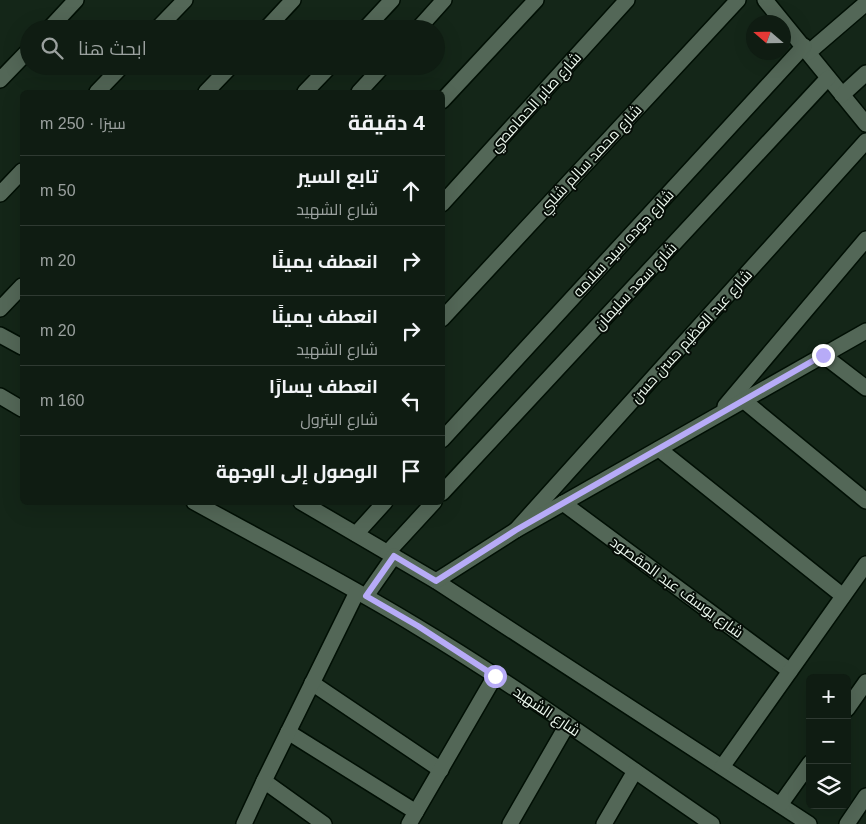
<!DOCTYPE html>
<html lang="ar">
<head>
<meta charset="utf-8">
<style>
	:root { --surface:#0f1c12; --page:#18251b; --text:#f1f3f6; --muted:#9ba19f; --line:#2f3a32 }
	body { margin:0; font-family:Helvetica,Cairo,sans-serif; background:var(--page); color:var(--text); direction:rtl }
	.controls { position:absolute; right:15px; bottom:15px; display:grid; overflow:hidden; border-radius:8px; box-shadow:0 5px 20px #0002 }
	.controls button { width:45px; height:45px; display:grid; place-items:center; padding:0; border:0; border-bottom:1px solid var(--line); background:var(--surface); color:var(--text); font:25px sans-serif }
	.compass { position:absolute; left:746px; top:15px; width:45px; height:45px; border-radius:50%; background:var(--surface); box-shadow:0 5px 20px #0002; rotate:290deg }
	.stop { position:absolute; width:15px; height:15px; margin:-11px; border:4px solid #b7abf7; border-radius:50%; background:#fff }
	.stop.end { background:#b7abf7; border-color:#fff; box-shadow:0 1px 5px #0008 }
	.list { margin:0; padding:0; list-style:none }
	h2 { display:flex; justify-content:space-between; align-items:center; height:65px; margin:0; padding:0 20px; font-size:21px }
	h2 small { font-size:16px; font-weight:400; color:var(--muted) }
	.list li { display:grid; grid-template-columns:32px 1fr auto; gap:15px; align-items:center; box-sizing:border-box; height:70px; padding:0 20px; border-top:1px solid var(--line) }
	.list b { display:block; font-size:19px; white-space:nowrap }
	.list p { margin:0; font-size:16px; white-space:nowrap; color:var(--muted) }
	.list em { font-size:16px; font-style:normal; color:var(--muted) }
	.icon { flex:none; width:28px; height:28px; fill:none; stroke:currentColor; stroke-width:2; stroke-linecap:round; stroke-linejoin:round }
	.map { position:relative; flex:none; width:866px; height:824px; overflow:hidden; direction:ltr }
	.search { position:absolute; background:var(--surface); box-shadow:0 5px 20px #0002; left:20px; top:20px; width:425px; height:55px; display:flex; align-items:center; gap:12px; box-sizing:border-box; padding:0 18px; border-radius:28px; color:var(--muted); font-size:19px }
	.panel { position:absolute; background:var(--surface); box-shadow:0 5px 20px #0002; left:20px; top:90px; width:425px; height:415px; border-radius:8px; direction:rtl }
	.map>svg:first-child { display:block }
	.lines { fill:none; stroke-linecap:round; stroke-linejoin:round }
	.minor-casing { stroke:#010f04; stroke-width:18 }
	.minor { stroke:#536757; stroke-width:15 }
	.route { stroke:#b7abf7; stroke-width:6 }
	.labels { text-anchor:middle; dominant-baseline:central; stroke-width:4; stroke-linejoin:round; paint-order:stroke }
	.street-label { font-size:15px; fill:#ecf8ee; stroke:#060d07 }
</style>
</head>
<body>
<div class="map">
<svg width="866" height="824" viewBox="0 0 866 824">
	<rect width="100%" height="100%" fill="#142618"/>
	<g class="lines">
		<g class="minor-casing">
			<g id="minor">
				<path d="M765,0L866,124"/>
				<path d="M49,29L76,0"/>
				<path d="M157,29L185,0"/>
				<path d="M266,29L293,0"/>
				<path d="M365,29L392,0"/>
				<path d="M418,29L444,0"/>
				<path d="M809,52L866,3"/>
				<path d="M0,80L29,50"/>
				<path d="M97,92L122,66"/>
				<path d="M206,92L231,66"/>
				<path d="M305,92L330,66"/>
				<path d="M359,92L383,66"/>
				<path d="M842,95L866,73"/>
				<path d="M442,101L536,0"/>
				<path d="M0,194L22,171"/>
				<path d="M442,204L627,0"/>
				<path d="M0,309L22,286"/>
				<path d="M442,319L738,0"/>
				<path d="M0,335L22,347"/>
				<path d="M823,355L866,388"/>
				<path d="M0,396L22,409"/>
				<path d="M743,400L866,501"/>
				<path d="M725,406L866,239"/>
				<path d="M442,440L804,46"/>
				<path d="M659,449L843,596"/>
				<path d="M442,493L828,78"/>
				<path d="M194,502C268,543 344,582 416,626C518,687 614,757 712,824"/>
				<path d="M301,502L436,581L809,824"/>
				<path d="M563,503L790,671"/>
				<path d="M516,530L866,141"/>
				<path d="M356,534L385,502"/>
				<path d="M388,552L434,502"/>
				<path d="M436,581L516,530L866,331"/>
				<path d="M366,596L394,556"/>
				<path d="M312,683L441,770"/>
				<path d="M847,709L866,682"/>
				<path d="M288,732L416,812"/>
				<path d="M722,767L866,564"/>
				<path d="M264,781L324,824"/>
				<path d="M780,805L810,763"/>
				<path d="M244,824L264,781L357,592"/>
				<path d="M409,824L495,676"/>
				<path d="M510,824L567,725"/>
				<path d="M604,824L635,771"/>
				<path d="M847,824L866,796"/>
			</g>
		</g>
		<use href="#minor" class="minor"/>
	</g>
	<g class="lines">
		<path class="route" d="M495,676L418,626L366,596L394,556L436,581L516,530L823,355"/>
	</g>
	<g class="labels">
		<g class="street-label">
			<text transform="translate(535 102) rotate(-48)">شارع صابر الحمامصي</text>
			<text transform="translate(590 159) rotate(-47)">شارع محمد سالم شلبي</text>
			<text transform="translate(623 243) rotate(-47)">شارع جوده سيد سلامه</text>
			<text transform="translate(635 286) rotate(-47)">شارع سعد سليمان</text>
			<text transform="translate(691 336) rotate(-48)">شارع عبد العظيم حسن حسن</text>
			<text transform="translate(677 587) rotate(36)">شارع يوسف عبد المقصود</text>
			<text transform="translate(547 711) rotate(34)">شارع الشهيد</text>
		</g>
	</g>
</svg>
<div class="controls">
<button>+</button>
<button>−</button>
<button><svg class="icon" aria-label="layers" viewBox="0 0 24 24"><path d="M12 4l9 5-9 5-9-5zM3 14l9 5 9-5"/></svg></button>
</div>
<svg class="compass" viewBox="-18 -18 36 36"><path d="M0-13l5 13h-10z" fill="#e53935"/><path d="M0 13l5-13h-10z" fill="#9ba19f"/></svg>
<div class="stop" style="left:495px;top:676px"></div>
<div class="stop end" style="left:823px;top:355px"></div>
<div class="search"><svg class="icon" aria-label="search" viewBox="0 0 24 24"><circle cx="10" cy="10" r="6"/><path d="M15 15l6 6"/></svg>ابحث هنا</div>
<section class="panel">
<h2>4 دقيقة<small>سيرًا · 250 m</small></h2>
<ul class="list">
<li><svg class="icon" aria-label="ahead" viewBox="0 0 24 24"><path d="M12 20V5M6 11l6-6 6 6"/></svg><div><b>تابع السير</b><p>شارع الشهيد</p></div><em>50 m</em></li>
<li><svg class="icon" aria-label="right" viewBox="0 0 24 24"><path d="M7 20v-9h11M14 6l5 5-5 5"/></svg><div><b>انعطف يمينًا</b></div><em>20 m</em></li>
<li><svg class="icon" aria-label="right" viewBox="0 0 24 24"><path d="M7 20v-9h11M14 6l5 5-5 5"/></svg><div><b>انعطف يمينًا</b><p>شارع الشهيد</p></div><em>20 m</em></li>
<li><svg class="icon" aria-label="left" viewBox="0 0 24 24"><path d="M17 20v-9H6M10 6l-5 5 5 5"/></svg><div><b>انعطف يسارًا</b><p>شارع البترول</p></div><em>160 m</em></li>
<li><svg class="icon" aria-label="arrive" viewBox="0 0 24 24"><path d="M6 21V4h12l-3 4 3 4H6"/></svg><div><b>الوصول إلى الوجهة</b></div></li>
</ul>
</section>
</div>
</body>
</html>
